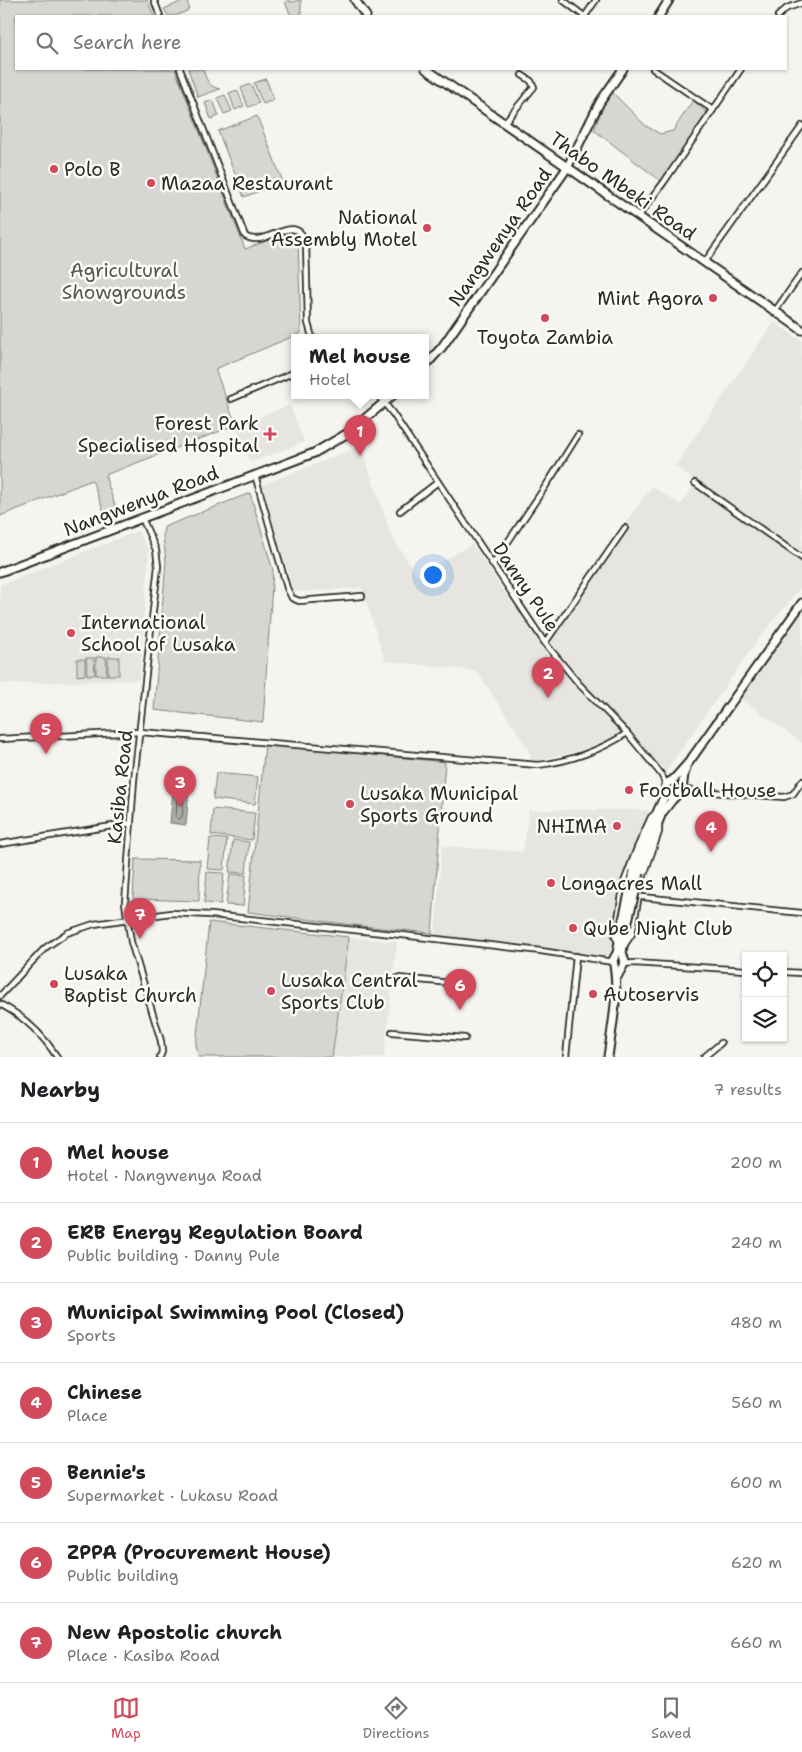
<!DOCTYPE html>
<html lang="en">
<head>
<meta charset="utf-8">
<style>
	:root { --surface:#fff; --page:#f6f6f6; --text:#202124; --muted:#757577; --line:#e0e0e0; --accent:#d1495b }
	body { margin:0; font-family:"Shantell Sans",sans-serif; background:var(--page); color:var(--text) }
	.controls { position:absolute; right:15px; bottom:15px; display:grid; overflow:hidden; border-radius:0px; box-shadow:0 1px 4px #0004 }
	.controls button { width:45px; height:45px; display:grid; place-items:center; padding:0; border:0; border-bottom:1px solid var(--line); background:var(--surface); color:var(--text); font:25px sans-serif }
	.you { position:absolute; left:432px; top:574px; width:18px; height:18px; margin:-12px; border:4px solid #fff; border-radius:50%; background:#1a73e8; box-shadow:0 0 0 8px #1a73e833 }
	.badge { display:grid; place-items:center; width:32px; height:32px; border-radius:50%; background:var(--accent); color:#fff; font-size:16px; font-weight:700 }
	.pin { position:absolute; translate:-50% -41px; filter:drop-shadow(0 1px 2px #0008) }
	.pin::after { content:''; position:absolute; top:26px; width:18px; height:15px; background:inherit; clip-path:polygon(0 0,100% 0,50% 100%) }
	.popup { position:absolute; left:291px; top:334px; width:138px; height:65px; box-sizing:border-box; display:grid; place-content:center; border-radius:0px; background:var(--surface); filter:drop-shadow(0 1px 4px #0005); font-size:16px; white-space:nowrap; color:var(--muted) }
	.popup b { font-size:19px; color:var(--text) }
	.popup::after { content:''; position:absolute; left:50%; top:100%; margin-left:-10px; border:10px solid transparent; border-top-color:var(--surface) }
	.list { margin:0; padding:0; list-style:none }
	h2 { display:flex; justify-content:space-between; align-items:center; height:65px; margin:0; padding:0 20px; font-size:21px }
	h2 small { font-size:16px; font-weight:400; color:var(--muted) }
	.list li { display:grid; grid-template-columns:32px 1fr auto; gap:15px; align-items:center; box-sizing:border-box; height:80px; padding:0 20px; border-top:1px solid var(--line) }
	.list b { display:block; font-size:19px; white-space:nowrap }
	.list p { margin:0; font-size:16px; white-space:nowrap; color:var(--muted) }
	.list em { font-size:16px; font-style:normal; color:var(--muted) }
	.icon { flex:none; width:28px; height:28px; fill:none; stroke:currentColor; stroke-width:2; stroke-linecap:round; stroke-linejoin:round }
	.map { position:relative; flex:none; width:802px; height:1057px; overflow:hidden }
	.search { position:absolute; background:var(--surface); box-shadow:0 1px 4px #0004; left:15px; right:15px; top:15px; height:55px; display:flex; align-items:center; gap:12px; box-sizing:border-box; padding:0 18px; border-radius:0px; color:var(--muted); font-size:19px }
	.sheet { height:625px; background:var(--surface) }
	nav { display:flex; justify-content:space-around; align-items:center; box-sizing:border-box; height:70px; border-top:1px solid var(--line); background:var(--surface); font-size:14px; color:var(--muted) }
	nav a { display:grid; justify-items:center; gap:2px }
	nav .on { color:var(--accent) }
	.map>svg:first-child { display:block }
	.built { fill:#e6e5e0 }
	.green { fill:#d7d6d2; stroke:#81807e }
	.water { fill:#adaca9; stroke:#797877 }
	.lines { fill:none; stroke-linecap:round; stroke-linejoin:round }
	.shore { stroke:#5f5f5d; stroke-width:1 }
	.street-casing { stroke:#2b2b2b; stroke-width:8 }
	.secondary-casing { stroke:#2b2b2b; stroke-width:11 }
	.street { stroke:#fdfcf7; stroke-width:4.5 }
	.secondary { stroke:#fdfcf7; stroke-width:7 }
	.secondary-bridge-casing { stroke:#2b2b2b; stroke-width:11; stroke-linecap:butt }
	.secondary-bridge { stroke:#fdfcf7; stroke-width:7 }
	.poi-dot { fill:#d1495b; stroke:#fdfcf7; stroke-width:2 }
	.labels { text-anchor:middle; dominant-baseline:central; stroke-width:5; stroke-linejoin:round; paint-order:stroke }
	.poi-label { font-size:19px; fill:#2b2b2b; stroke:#fdfcf7; text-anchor:start }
	.street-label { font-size:19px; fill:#2b2b2b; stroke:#fdfcf7 }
	.park-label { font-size:19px; fill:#565655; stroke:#fdfcf7 }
</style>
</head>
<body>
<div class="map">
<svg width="802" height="1057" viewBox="0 0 802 1057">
	<rect width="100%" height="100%" fill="#f5f4ef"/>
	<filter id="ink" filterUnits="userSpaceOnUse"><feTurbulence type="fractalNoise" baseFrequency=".02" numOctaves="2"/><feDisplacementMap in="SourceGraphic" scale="10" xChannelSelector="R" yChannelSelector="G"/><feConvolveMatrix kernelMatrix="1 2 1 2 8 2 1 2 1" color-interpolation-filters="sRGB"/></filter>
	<g filter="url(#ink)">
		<g class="built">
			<path d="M774,322L802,341V586L759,638L666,771L628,739L531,762L528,748L477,671L385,661L362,588L294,592L262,485L361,446L391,535L417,576L472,544L543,648L630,526L626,522L652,486L681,505L696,482L675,466Z"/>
			<path d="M290,405L304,442L250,463L236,426Z"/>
			<path d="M138,531L149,551L139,680L0,684V585Z"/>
			<path d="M802,612V743L740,698Z"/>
			<path d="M529,810H646L651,812L638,854L612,956L435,936L442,846L523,852Z"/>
			<path d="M349,937L397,942L384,1057H332Z"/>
		</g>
		<g class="green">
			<path d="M0,0H147L154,16H16V69H175L245,249L288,233L298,240L301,333L215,369L236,425L105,475L117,512L106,517L92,480L0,516Z"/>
			<path d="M185,0H187L189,8L187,11L175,16H168L164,9Z"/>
			<path d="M289,0L290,2L301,0V16H291L285,2Z"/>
			<path d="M188,69H203C206,79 208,87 220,89L198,97Z"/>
			<path d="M266,79L274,100L263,104L254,83Z"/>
			<path d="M251,84L259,103L248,107L241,88Z"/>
			<path d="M609,89L646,126L660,134L673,131L693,100L709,115L662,182L594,130Z"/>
			<path d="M237,90L244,106L235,110L229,93Z"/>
			<path d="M225,95L232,111L224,114L217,98Z"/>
			<path d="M213,100L219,116L211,119L205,103Z"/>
			<path d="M257,116L283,182L244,197L218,131Z"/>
			<path d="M250,493L273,570L263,722L154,710L166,561L163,536L164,527Z"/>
			<path d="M96,657H106L107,675H96Z"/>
			<rect x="108" y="657" width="11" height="18"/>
			<path d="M86,658H94L95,675H87Z"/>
			<path d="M77,659H85V675L77,676Z"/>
			<path d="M265,744L445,762L432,933L362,926L248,912Z"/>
			<path d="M216,773L258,777L255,804L213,799Z"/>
			<path d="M213,809L255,813L252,840L211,835Z"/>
			<path d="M210,838L227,839L224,870L207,869Z"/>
			<path d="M233,840L249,842L246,873L229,872Z"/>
			<path d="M135,859L200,860L199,901L133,899Z"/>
			<path d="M207,872L224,873L221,904L204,903Z"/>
			<path d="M230,874L246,875L243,906L226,905Z"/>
			<path d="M209,922L349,937L332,1057H198L196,1045Z"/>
		</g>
		<path class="water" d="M173,788L189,790L186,825L170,823Z"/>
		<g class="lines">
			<path class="shore" d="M179,794L184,797L182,817L179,819L176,817L177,796Z"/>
			<g class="street-casing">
				<g id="street">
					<path d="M154,0L160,16"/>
					<path d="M563,0L584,16"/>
					<path d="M585,16L596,0"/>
					<path d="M778,16L787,8L802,3"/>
					<path d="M180,69L245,236C266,250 295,209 306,243L308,323L312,337"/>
					<path d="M653,69L713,110"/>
					<path d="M504,123L534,87L531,81L522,75"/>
					<path d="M639,215L664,182L741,69"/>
					<path d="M704,263L802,126"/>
					<path d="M775,311L802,273"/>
					<path d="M378,395L393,414L545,643L579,684L627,733L661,774L666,784"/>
					<path d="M231,399L295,372"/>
					<path d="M255,475L287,588L292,598L299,601L362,596"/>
					<path d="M695,483L802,558"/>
					<path d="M400,511L438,482"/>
					<path d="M142,518L156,550L158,566L134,780L125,903L131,942L161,1041L162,1052L160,1057"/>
					<path d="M493,564L551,478L578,435"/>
					<path d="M545,643L625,528"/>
					<path d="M0,739L140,732L538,765C568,762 602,750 627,733"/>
					<path d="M682,790L784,797L793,794L802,781"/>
					<path d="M0,844L131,823"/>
					<path d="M622,895L802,913"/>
					<path d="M619,942L615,937L624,882L637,848L651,817L656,813"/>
					<path d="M624,946L632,934L641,884L659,832V825"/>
					<path d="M624,964L634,963L746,970"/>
					<path d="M783,972L802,973"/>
					<path d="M398,978L462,984"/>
					<path d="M0,996L45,948L67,933L94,924L171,913L211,915L402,935L541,951L613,962"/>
					<path d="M0,1004C23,1016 43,1035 57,1057"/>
					<path d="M392,1032L465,1038"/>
					<path d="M566,1057L576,956"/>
					<path d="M704,1057L721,1043"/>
				</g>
			</g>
			<g class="secondary-casing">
				<g id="secondary">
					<path d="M355,0L366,16"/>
					<path d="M659,16L669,0"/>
					<path d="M426,69L802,330"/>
					<path d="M425,366L442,347L567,168L600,102L623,69"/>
					<path d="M0,572L314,453L348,433L393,395"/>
					<path d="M634,871L644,841L664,797L666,784L674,779L689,762L802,603"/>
					<path d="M640,873L650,843L662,813L672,800L682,790L684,774L686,769"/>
					<path d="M617,977L625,962L622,952L627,925"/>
					<path d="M608,1057C612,1026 620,990 613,960L617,953L622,924"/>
				</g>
			</g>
			<use href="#street" class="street"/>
			<use href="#secondary" class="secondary"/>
			<g class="secondary-bridge-casing">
				<g id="secondary-bridge">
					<path d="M622,924L634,871"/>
					<path d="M627,925L640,873"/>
				</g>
			</g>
			<use href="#secondary-bridge" class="secondary-bridge"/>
		</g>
	</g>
	<g class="poi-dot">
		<circle cx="54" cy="169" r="5"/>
		<circle cx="151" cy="183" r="5"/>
		<circle cx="427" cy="228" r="5"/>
		<circle cx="713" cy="298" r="5"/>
		<circle cx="545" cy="318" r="5"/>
		<path d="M267.5 426.5h5v5h5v5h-5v5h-5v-5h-5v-5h5z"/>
		<circle cx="71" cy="633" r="5"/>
		<circle cx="629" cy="790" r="5"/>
		<circle cx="350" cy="804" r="5"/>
		<circle cx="617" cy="826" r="5"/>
		<circle cx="551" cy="883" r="5"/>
		<circle cx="573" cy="928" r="5"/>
		<circle cx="54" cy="984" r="5"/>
		<circle cx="271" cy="991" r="5"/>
		<circle cx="593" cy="994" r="5"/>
	</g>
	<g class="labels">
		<g class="poi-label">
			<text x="64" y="169">Polo B</text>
			<text x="161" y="183">Mazaa Restaurant</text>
			<text x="417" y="217" text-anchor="end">National<tspan x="417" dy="22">Assembly Motel</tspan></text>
			<text x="703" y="298" text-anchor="end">Mint Agora</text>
			<text x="545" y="337" text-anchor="middle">Toyota Zambia</text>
			<text x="259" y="423" text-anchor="end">Forest Park<tspan x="259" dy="22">Specialised Hospital</tspan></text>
			<text x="81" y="622">International<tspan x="81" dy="22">School of Lusaka</tspan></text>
			<text x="639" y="790">Football House</text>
			<text x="360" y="793">Lusaka Municipal<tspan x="360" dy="22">Sports Ground</tspan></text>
			<text x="607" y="826" text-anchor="end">NHIMA</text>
			<text x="561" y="883">Longacres Mall</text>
			<text x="583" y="928">Qube Night Club</text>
			<text x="64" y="973">Lusaka<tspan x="64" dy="22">Baptist Church</tspan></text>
			<text x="281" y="980">Lusaka Central<tspan x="281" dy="22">Sports Club</tspan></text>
			<text x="603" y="994">Autoservis</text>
		</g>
		<g class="street-label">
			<text transform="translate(623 186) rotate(35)">Thabo Mbeki Road</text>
			<text transform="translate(500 237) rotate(-55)">Nangwenya Road</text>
			<text transform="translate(141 501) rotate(-21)">Nangwenya Road</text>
			<text transform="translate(526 587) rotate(56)">Danny Pule</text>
			<text transform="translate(120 787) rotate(-84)">Kasiba Road</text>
		</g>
		<g class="park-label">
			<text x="124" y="270">Agricultural<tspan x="124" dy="22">Showgrounds</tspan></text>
		</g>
	</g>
</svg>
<div class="controls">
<button><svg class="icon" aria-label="locate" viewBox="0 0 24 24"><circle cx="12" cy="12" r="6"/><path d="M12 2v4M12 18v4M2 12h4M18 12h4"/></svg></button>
<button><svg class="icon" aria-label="layers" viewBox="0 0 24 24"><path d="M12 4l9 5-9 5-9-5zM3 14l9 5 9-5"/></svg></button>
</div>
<div class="you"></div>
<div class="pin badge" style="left:360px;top:456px">1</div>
<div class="popup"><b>Mel house</b>Hotel</div>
<div class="pin badge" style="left:548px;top:698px">2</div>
<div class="pin badge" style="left:180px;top:807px">3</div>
<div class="pin badge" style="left:711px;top:852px">4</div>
<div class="pin badge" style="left:46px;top:754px">5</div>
<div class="pin badge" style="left:460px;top:1010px">6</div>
<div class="pin badge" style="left:140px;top:939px">7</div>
<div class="search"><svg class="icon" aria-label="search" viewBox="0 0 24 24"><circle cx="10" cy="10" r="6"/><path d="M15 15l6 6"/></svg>Search here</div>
</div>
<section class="sheet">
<h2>Nearby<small>7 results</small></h2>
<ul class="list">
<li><span class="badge">1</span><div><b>Mel house</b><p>Hotel · Nangwenya Road</p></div><em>200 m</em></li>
<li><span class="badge">2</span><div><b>ERB Energy Regulation Board</b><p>Public building · Danny Pule</p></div><em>240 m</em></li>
<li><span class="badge">3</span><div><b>Municipal Swimming Pool (Closed)</b><p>Sports</p></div><em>480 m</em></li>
<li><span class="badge">4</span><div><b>Chinese</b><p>Place</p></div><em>560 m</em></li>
<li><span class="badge">5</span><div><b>Bennie's</b><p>Supermarket · Lukasu Road</p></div><em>600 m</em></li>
<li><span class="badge">6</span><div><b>ZPPA (Procurement House)</b><p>Public building</p></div><em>620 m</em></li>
<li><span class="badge">7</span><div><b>New Apostolic church</b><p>Place · Kasiba Road</p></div><em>660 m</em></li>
</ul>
</section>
<nav>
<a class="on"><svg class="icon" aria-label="map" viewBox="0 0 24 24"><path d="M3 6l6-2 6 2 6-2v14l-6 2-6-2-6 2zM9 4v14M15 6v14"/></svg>Map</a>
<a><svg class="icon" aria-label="directions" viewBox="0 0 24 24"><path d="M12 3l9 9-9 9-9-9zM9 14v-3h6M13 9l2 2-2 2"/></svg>Directions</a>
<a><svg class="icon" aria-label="saved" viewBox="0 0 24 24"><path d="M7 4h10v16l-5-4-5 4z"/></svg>Saved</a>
</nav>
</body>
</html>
